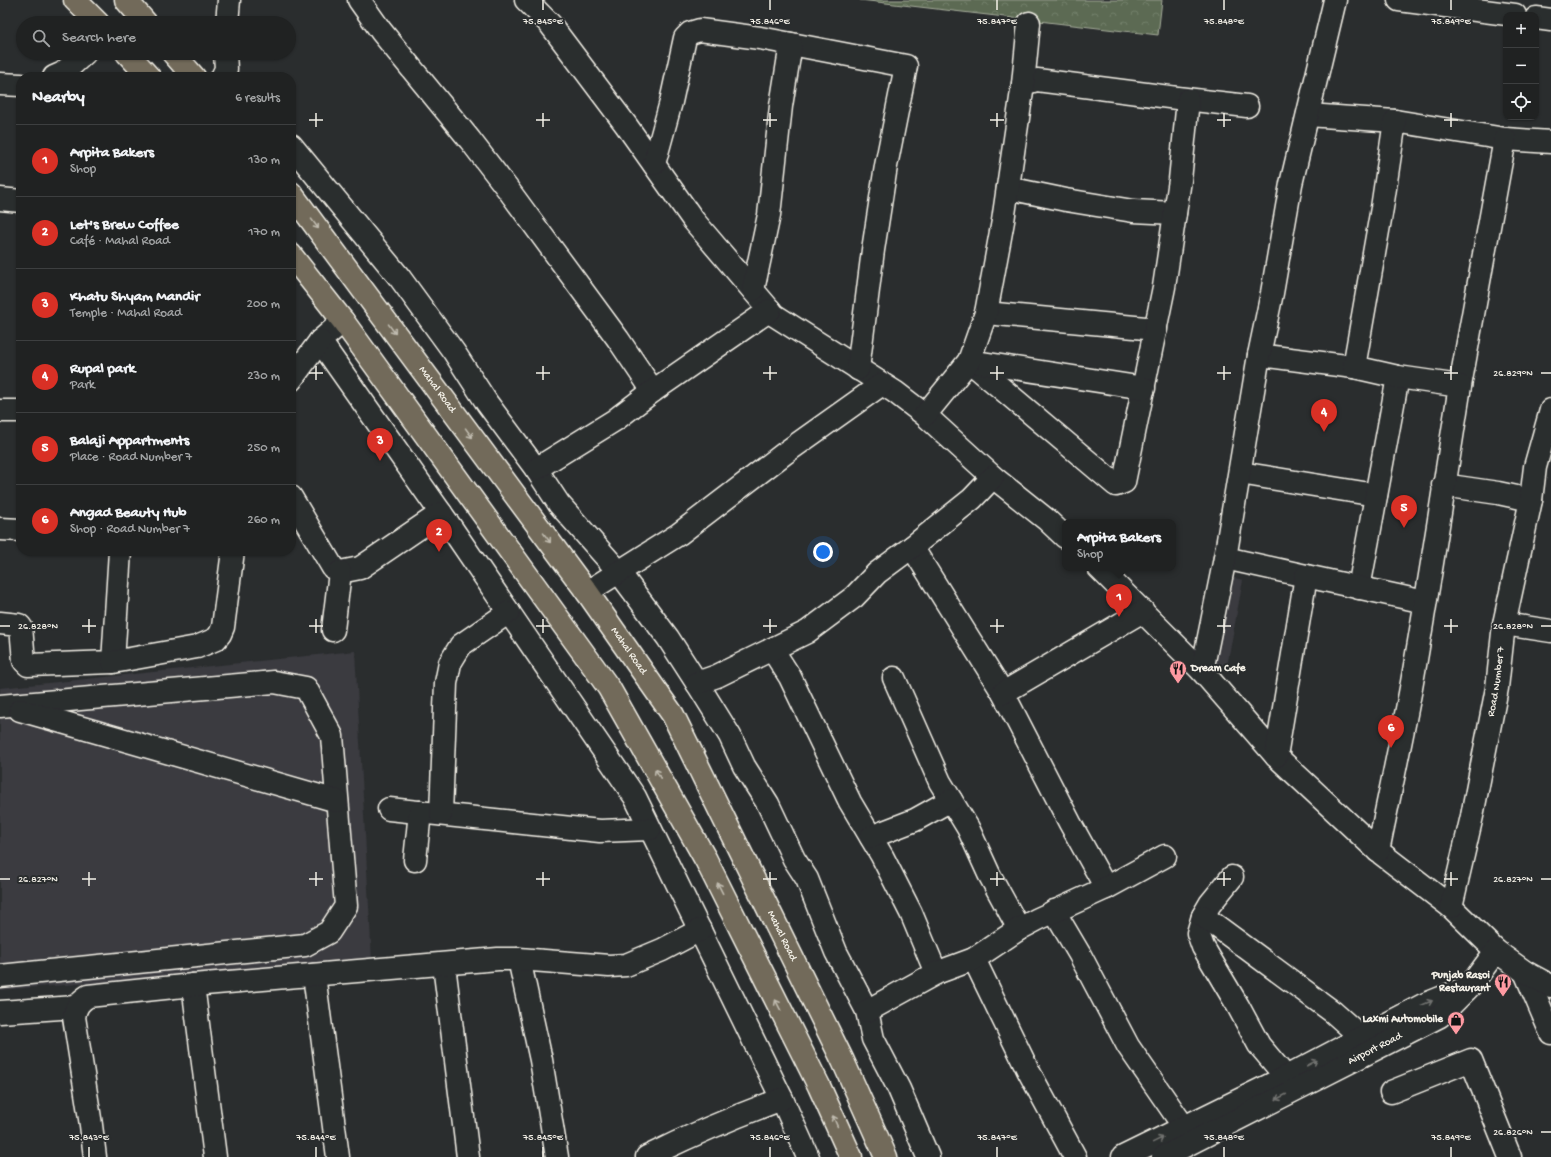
<!DOCTYPE html>
<html lang="en">
<head>
<meta charset="utf-8">
<style>
	:root { --surface:#202222; --page:#282a2a; --text:#f1f3f6; --muted:#a2a4a5; --line:#3d3f40; --accent:#d93025 }
	body { margin:0; font-family:"Gochi Hand",sans-serif; background:var(--page); color:var(--text) }
	.controls { position:absolute; right:12px; top:12px; display:grid; overflow:hidden; border-radius:8px; box-shadow:0 1px 3px #0004 }
	.controls button { width:36px; height:36px; display:grid; place-items:center; padding:0; border:0; border-bottom:1px solid var(--line); background:var(--surface); color:var(--text); font:20px sans-serif }
	.you { position:absolute; left:823px; top:552px; width:14px; height:14px; margin:-10px; border:3px solid #fff; border-radius:50%; background:#1a73e8; box-shadow:0 0 0 6px #1a73e833 }
	.badge { display:grid; place-items:center; width:26px; height:26px; border-radius:50%; background:var(--accent); color:#fff; font-size:13px; font-weight:700 }
	.pin { position:absolute; translate:-50% -33px; filter:drop-shadow(0 1px 2px #0008) }
	.pin::after { content:''; position:absolute; top:21px; width:14px; height:12px; background:inherit; clip-path:polygon(0 0,100% 0,50% 100%) }
	.popup { position:absolute; left:1062px; top:519px; width:114px; height:52px; box-sizing:border-box; display:grid; place-content:center; border-radius:8px; background:var(--surface); filter:drop-shadow(0 1px 3px #0005); font-size:13px; white-space:nowrap; color:var(--muted) }
	.popup b { font-size:15px; color:var(--text) }
	.popup::after { content:''; position:absolute; left:50%; top:100%; margin-left:-8px; border:8px solid transparent; border-top-color:var(--surface) }
	.list { margin:0; padding:0; list-style:none }
	h2 { display:flex; justify-content:space-between; align-items:center; height:52px; margin:0; padding:0 16px; font-size:17px }
	h2 small { font-size:13px; font-weight:400; color:var(--muted) }
	.list li { display:grid; grid-template-columns:26px 1fr auto; gap:12px; align-items:center; box-sizing:border-box; height:72px; padding:0 16px; border-top:1px solid var(--line) }
	.list b { display:block; font-size:15px; white-space:nowrap }
	.list p { margin:0; font-size:13px; white-space:nowrap; color:var(--muted) }
	.list em { font-size:13px; font-style:normal; color:var(--muted) }
	.icon { flex:none; width:22px; height:22px; fill:none; stroke:currentColor; stroke-width:2; stroke-linecap:round; stroke-linejoin:round }
	.map { position:relative; flex:none; width:1551px; height:1157px; overflow:hidden }
	.search { position:absolute; background:var(--surface); box-shadow:0 1px 3px #0004; left:16px; top:16px; width:280px; height:44px; display:flex; align-items:center; gap:10px; box-sizing:border-box; padding:0 14px; border-radius:22px; color:var(--muted); font-size:15px }
	.panel { position:absolute; background:var(--surface); box-shadow:0 1px 3px #0004; left:16px; top:72px; width:280px; height:484px; border-radius:16px }
	.map>svg:first-child { display:block }
	.built { fill:#3a3a3f }
	.forest { fill:url(#forest-crowns); stroke:#a8ae9d }
	.lines { fill:none; stroke-linecap:round; stroke-linejoin:round }
	.minor-casing { stroke:#f4f1e8; stroke-width:25 }
	.major-casing { stroke:#f4f1e8; stroke-width:25 }
	.minor { stroke:#2a2d2e; stroke-width:22 }
	.major { stroke:#726b5a; stroke-width:22 }
	.oneway { stroke:#c0bbaf }
	.oneway2 { stroke:#71726f }
	.ticks { fill:none; stroke:#f4f1e8; stroke-width:1.5 }
	.labels { text-anchor:middle; dominant-baseline:central; stroke-width:4; stroke-linejoin:round; paint-order:stroke }
	.street-label { font-size:11px; fill:#f4f1e8; stroke:#2a2d2e }
	.poi-label { font-size:11px; font-weight:bold; fill:#f4f1e8; stroke:#2a2d2e; text-anchor:end }
	.ticks-label { font-size:10px; text-anchor:middle; fill:#f4f1e8; stroke:#2a2d2e; stroke-width:4; stroke-linejoin:round; paint-order:stroke }
</style>
</head>
<body>
<div class="map">
<svg width="1551" height="1157" viewBox="0 0 1551 1157">
	<defs>
		<pattern id="forest-crowns" width="20" height="18" patternUnits="userSpaceOnUse"><rect width="20" height="18" fill="#5b6a52"/><path d="M2 6a3 3 0 1 1 6 0M12 15a3 3 0 1 1 6 0" fill="none" stroke="#73806b"/></pattern>
	</defs>
	<rect width="100%" height="100%" fill="#2a2d2e"/>
	<filter id="ink" filterUnits="userSpaceOnUse"><feTurbulence type="fractalNoise" baseFrequency=".025" numOctaves="2"/><feDisplacementMap in="SourceGraphic" scale="8" xChannelSelector="R" yChannelSelector="G"/><feConvolveMatrix kernelMatrix="1 2 1 2 8 2 1 2 1" color-interpolation-filters="sRGB"/></filter>
	<g filter="url(#ink)">
		<g class="built">
			<path d="M1222,575L1243,580L1226,672L1205,658Z"/>
			<path d="M355,651L372,961L0,990V688Z"/>
		</g>
		<path class="forest" d="M860,0H1162L1158,35Z"/>
		<g class="lines">
			<g class="minor-casing">
				<g id="minor">
					<path d="M359,0L381,31L470,140L510,192L618,339L653,391"/>
					<path d="M526,0L550,24L626,125L694,221L774,315L895,392L925,415L993,477L1047,520L1065,537"/>
					<path d="M1399,0L1515,15"/>
					<path d="M1536,18L1551,20"/>
					<path d="M227,23L229,0"/>
					<path d="M54,77L63,73L85,53"/>
					<path d="M222,77L226,69L225,53"/>
					<path d="M0,84L21,85"/>
					<path d="M1023,84L1037,80L1177,98L1247,106"/>
					<path d="M1308,115L1395,121L1505,139L1551,142"/>
					<path d="M291,145L400,278L454,352L487,403L536,469L559,504L619,572L668,638L697,683L730,736L744,766L768,804L794,859L807,879L836,952L867,1011L873,1039L899,1089L928,1157"/>
					<path d="M654,164L671,102L685,38L690,33L700,30L760,38L906,66L886,166L873,250L858,369"/>
					<path d="M1008,188L1066,200L1133,211L1175,213"/>
					<path d="M0,199L21,201"/>
					<path d="M753,290L769,215L781,106L791,44"/>
					<path d="M986,313L1156,329"/>
					<path d="M343,321L320,341L448,523L635,797L782,1099L808,1157"/>
					<path d="M1259,355L1354,367"/>
					<path d="M969,361L1116,485L1124,482L1164,287L1180,180L1188,100"/>
					<path d="M969,361L1144,388"/>
					<path d="M291,380L320,341"/>
					<path d="M1460,386L1505,139"/>
					<path d="M0,411H21"/>
					<path d="M925,415L969,361L986,313L1003,221L1023,84L1029,23"/>
					<path d="M536,469L615,420L653,391L770,310"/>
					<path d="M1240,473L1376,495"/>
					<path d="M1443,485L1498,493L1531,500"/>
					<path d="M291,497L333,568L340,572L360,568L441,513"/>
					<path d="M0,529L21,530"/>
					<path d="M912,547L1003,693L1070,823L1106,888"/>
					<path d="M1225,558L1306,576"/>
					<path d="M1099,568L1202,671L1276,756L1378,851L1451,907L1496,951"/>
					<path d="M1359,588L1398,377"/>
					<path d="M587,592L679,534L785,453L882,384"/>
					<path d="M0,623L19,625L21,627L24,661L28,665L113,662L120,551"/>
					<path d="M1504,624L1551,631"/>
					<path d="M333,630L340,572"/>
					<path d="M772,649L790,677L850,802L882,856L911,913L936,973"/>
					<path d="M113,662L197,647L216,639L220,634L223,627L233,551"/>
					<path d="M1202,671L1225,558L1259,355L1272,293L1291,184L1335,0"/>
					<path d="M894,678L940,782L968,828L989,874L1019,929"/>
					<path d="M697,683L717,676L807,632L854,597L877,573L912,547L972,499L993,477"/>
					<path d="M1003,693L1143,611"/>
					<path d="M0,706L274,682L306,688L332,736L346,906L329,932L305,945L0,976"/>
					<path d="M20,710L337,801"/>
					<path d="M1276,756L1306,576L1425,602"/>
					<path d="M389,809L600,831L650,829"/>
					<path d="M441,814L446,683L450,663L461,645L509,612"/>
					<path d="M871,837L915,820L951,800"/>
					<path d="M1378,851C1389,797 1401,742 1411,688C1429,587 1444,487 1460,386L1398,377L1354,367L1382,208L1395,121"/>
					<path d="M415,860L420,812"/>
					<path d="M1232,877L1210,904L1203,916L1198,933L1203,947L1238,1006L1259,1045L1286,1077"/>
					<path id="s1" d="M1451,907L1472,816L1497,688L1504,624L1531,500L1535,467L1551,410"/>
					<path d="M1054,911L1080,955L1128,1046L1184,1127"/>
					<path d="M1203,916L1333,1012L1360,1036"/>
					<path d="M519,959L541,1060L557,1157"/>
					<path d="M974,959L1028,1070L1075,1157"/>
					<path d="M444,965L468,1157"/>
					<path d="M1525,972L1551,1033"/>
					<path d="M314,975L338,1157"/>
					<path d="M193,985L215,1157"/>
					<path d="M867,1011L936,973L974,959L1019,929L1038,919L1106,888L1165,856"/>
					<path d="M0,1012L76,1007"/>
					<path d="M1391,1092L1471,1060L1510,1157"/>
					<path d="M95,1157L91,1125L74,1017C76,1006 79,1002 88,996L193,985L498,959H519L609,966L626,965L662,950L700,930"/>
					<path d="M647,1157C691,1135 736,1116 782,1099"/>
					<path d="M1123,1157L1286,1077L1423,1005L1463,989"/>
					<path id="s2" d="M1163,1157L1440,1016L1470,986L1496,951L1525,972L1551,986"/>
				</g>
			</g>
			<g class="major-casing">
				<g id="major">
					<path d="M75,0L98,23"/>
					<path d="M126,0L146,23"/>
					<path d="M127,53L149,77"/>
					<path d="M173,53L194,77"/>
					<path id="s3" d="M291,193L587,592L673,715L843,1061L886,1157"/>
					<path d="M291,255L343,321L609,688L706,860L819,1086L851,1157"/>
				</g>
			</g>
			<use href="#minor" class="minor"/>
			<use href="#major" class="major"/>
		</g>
		<defs><path id="oneway-shaft" d="M-6 0H5M1.5-3L5.5 0L1.5 3" fill="none" stroke-width="1.6" stroke-linecap="round" stroke-linejoin="round"/></defs>
		<g class="oneway">
			<use href="#oneway-shaft" transform="translate(315 224) rotate(54)"/>
			<use href="#oneway-shaft" transform="translate(392 329) rotate(54)"/>
			<use href="#oneway-shaft" transform="translate(469 433) rotate(54)"/>
			<use href="#oneway-shaft" transform="translate(547 538) rotate(54)"/>
			<use href="#oneway-shaft" transform="translate(658 774) rotate(-119)"/>
			<use href="#oneway-shaft" transform="translate(720 888) rotate(-117)"/>
			<use href="#oneway-shaft" transform="translate(778 1005) rotate(-117)"/>
			<use href="#oneway-shaft" transform="translate(835 1121) rotate(-114)"/>
		</g>
		<g class="oneway2">
			<use href="#oneway-shaft" transform="translate(1427 1003) rotate(-23)"/>
			<use href="#oneway-shaft" transform="translate(1312 1063) rotate(-28)"/>
			<use href="#oneway-shaft" transform="translate(1281 1097) rotate(153)"/>
			<use href="#oneway-shaft" transform="translate(1158 1140) rotate(-26)"/>
		</g>
	</g>
	<path class="ticks" d="M543,0V10M770,0V10M997,0V10M1224,0V10M1451,0V10M316,113V127M543,113V127M770,113V127M997,113V127M1224,113V127M1451,113V127M309,120H323M536,120H550M763,120H777M990,120H1004M1217,120H1231M1444,120H1458M316,366V380M543,366V380M770,366V380M997,366V380M1224,366V380M1451,366V380M309,373H323M536,373H550M763,373H777M990,373H1004M1217,373H1231M1444,373H1458M1541,373H1551M89,619V633M316,619V633M543,619V633M770,619V633M997,619V633M1224,619V633M1451,619V633M0,626H10M82,626H96M309,626H323M536,626H550M763,626H777M990,626H1004M1217,626H1231M1444,626H1458M1541,626H1551M89,872V886M316,872V886M543,872V886M770,872V886M997,872V886M1224,872V886M1451,872V886M0,879H10M82,879H96M309,879H323M536,879H550M763,879H777M990,879H1004M1217,879H1231M1444,879H1458M1541,879H1551M1541,1132H1551M89,1147V1157M316,1147V1157M543,1147V1157M770,1147V1157M997,1147V1157M1224,1147V1157M1451,1147V1157"/>
	<defs>
		<g id="restaurant-pin" transform="scale(0.9)"><path d="M0 17L-7.5 6A9.5 9.5 0 1 1 7.5 6Z" fill="#ff9aa2" stroke="#2a2d2e"/><path d="M-5-6h1v4h1v-4h1v4h1v-4h1v5L-1.5 .5V6h-2V.5L-5-1ZM5-6V6H3V1.5H1.5Q1.5-4 5-6Z" fill="#111"/></g>
		<g id="shop-pin" transform="scale(0.9)"><path d="M0 17L-7.5 6A9.5 9.5 0 1 1 7.5 6Z" fill="#ff9aa2" stroke="#2a2d2e"/><path d="M-5-2.5h2.3a2.7 3.5 0 0 1 5.4 0H5L5.5 6h-11ZM-1.5-2.5h3a1.5 2.3 0 0 0-3 0Z" fill="#111"/></g>
	</defs>
	<g fill-rule="evenodd">
		<use href="#restaurant-pin" x="1178" y="669"/>
		<use href="#restaurant-pin" x="1503" y="982"/>
		<use href="#shop-pin" x="1456" y="1020"/>
	</g>
	<g class="labels">
		<g class="street-label">
			<text stroke="none"><textPath href="#s3" startOffset="245">Mahal Road</textPath></text>
			<text stroke="none"><textPath href="#s3" startOffset="569">Mahal Road</textPath></text>
			<text stroke="none"><textPath href="#s1" startOffset="230">Road Number 7</textPath></text>
			<text stroke="none"><textPath href="#s3" startOffset="893">Mahal Road</textPath></text>
			<text stroke="none"><textPath href="#s2" startOffset="238">Airport Road</textPath></text>
		</g>
		<g class="poi-label">
			<text x="1191" y="669" text-anchor="start">Dream Cafe</text>
			<text x="1490" y="976">Punjab Rasoi<tspan x="1490" dy="13">Restaurant</tspan></text>
			<text x="1443" y="1020">Laxmi Automobile</text>
		</g>
	</g>
	<g class="ticks-label">
		<text x="543" y="24">75.845°E</text>
		<text x="770" y="24">75.846°E</text>
		<text x="997" y="24">75.847°E</text>
		<text x="1224" y="24">75.848°E</text>
		<text x="1451" y="24">75.849°E</text>
		<text x="1513" y="376">26.829°N</text>
		<text x="38" y="629">26.828°N</text>
		<text x="1513" y="629">26.828°N</text>
		<text x="38" y="882">26.827°N</text>
		<text x="1513" y="882">26.827°N</text>
		<text x="1513" y="1135">26.826°N</text>
		<text x="89" y="1140">75.843°E</text>
		<text x="316" y="1140">75.844°E</text>
		<text x="543" y="1140">75.845°E</text>
		<text x="770" y="1140">75.846°E</text>
		<text x="997" y="1140">75.847°E</text>
		<text x="1224" y="1140">75.848°E</text>
		<text x="1451" y="1140">75.849°E</text>
	</g>
</svg>
<div class="controls">
<button>+</button>
<button>−</button>
<button><svg class="icon" aria-label="locate" viewBox="0 0 24 24"><circle cx="12" cy="12" r="6"/><path d="M12 2v4M12 18v4M2 12h4M18 12h4"/></svg></button>
</div>
<div class="you"></div>
<div class="pin badge" style="left:1119px;top:617px">1</div>
<div class="popup"><b>Arpita Bakers</b>Shop</div>
<div class="pin badge" style="left:439px;top:552px">2</div>
<div class="pin badge" style="left:380px;top:461px">3</div>
<div class="pin badge" style="left:1324px;top:432px">4</div>
<div class="pin badge" style="left:1404px;top:528px">5</div>
<div class="pin badge" style="left:1391px;top:748px">6</div>
<div class="search"><svg class="icon" aria-label="search" viewBox="0 0 24 24"><circle cx="10" cy="10" r="6"/><path d="M15 15l6 6"/></svg>Search here</div>
<section class="panel">
<h2>Nearby<small>6 results</small></h2>
<ul class="list">
<li><span class="badge">1</span><div><b>Arpita Bakers</b><p>Shop</p></div><em>130 m</em></li>
<li><span class="badge">2</span><div><b>Let's Brew Coffee</b><p>Café · Mahal Road</p></div><em>170 m</em></li>
<li><span class="badge">3</span><div><b>Khatu Shyam Mandir</b><p>Temple · Mahal Road</p></div><em>200 m</em></li>
<li><span class="badge">4</span><div><b>Rupal park</b><p>Park</p></div><em>230 m</em></li>
<li><span class="badge">5</span><div><b>Balaji Appartments</b><p>Place · Road Number 7</p></div><em>250 m</em></li>
<li><span class="badge">6</span><div><b>Angad Beauty Hub</b><p>Shop · Road Number 7</p></div><em>260 m</em></li>
</ul>
</section>
</div>
</body>
</html>
